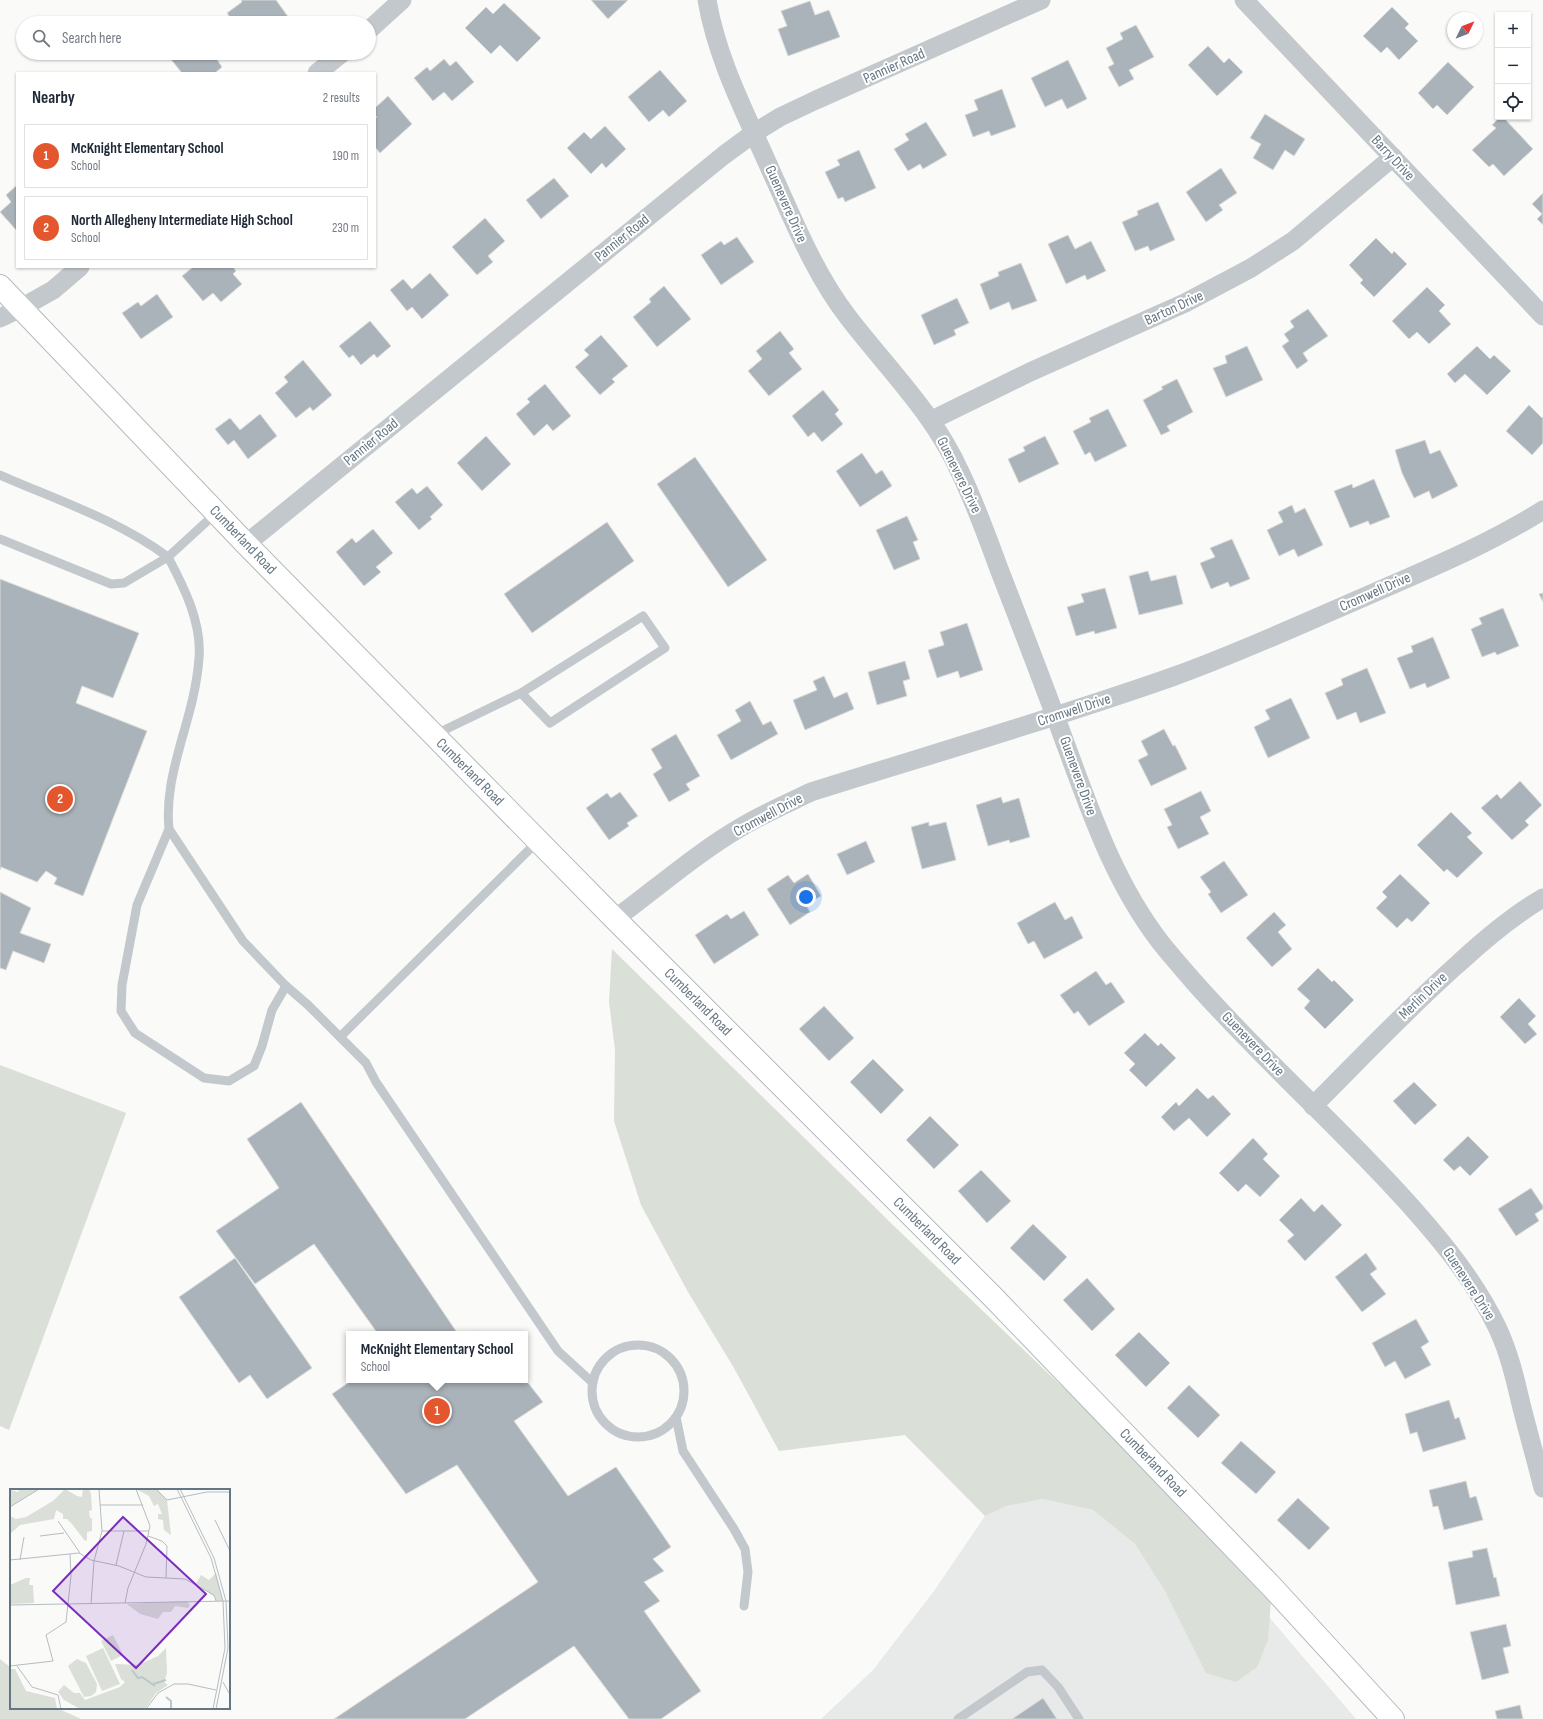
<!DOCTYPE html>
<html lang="en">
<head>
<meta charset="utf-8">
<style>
	:root { --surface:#fff; --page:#f6f6f7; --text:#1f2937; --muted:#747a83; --line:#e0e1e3; --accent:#e4572e }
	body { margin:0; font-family:"Sofia Sans Condensed",sans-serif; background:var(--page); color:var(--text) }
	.controls { position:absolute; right:12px; top:12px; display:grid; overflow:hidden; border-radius:0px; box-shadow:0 1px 3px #0004 }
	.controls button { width:36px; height:36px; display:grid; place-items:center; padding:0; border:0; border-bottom:1px solid var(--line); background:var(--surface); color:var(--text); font:20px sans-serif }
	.compass { position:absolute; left:1447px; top:12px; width:36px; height:36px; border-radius:50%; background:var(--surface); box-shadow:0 1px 3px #0004; rotate:47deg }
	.you { position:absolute; left:806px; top:897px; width:14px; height:14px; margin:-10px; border:3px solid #fff; border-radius:50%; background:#1a73e8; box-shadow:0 0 0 6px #1a73e833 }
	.badge { display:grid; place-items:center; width:26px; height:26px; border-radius:50%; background:var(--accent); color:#fff; font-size:13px; font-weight:700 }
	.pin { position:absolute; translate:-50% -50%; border:2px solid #fff; box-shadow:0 1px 4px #0006 }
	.popup { position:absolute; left:346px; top:1331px; width:182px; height:52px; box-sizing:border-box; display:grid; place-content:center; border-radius:0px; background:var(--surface); filter:drop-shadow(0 1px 3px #0005); font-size:13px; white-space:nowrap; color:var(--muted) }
	.popup b { font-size:15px; color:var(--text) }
	.popup::after { content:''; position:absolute; left:50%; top:100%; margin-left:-8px; border:8px solid transparent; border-top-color:var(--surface) }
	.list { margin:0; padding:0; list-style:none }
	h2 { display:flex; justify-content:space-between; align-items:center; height:52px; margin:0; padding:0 16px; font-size:17px }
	h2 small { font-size:13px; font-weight:400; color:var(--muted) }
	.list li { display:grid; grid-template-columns:26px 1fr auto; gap:12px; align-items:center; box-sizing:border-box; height:64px; margin:0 8px 8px; padding:0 8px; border:1px solid var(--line); border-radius:0px }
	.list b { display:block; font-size:15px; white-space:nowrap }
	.list p { margin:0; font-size:13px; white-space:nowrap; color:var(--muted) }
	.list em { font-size:13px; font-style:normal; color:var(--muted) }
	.icon { flex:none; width:22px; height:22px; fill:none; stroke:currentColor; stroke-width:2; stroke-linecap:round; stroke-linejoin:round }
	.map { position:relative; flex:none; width:1543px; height:1719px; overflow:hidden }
	.search { position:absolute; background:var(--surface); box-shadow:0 1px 3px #0004; left:16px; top:16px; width:360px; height:44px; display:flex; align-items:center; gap:10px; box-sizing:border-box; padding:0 14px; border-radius:22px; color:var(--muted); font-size:15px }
	.panel { position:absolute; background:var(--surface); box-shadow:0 1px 3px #0004; left:16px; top:72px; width:360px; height:196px; border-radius:0px }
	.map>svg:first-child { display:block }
	.built { fill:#e8e9e9 }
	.green { fill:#dadfd7 }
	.building { fill:#aab3b9; stroke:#dcdcda }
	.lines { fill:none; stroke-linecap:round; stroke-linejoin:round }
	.secondary-casing { stroke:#b3babf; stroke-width:24 }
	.service { stroke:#c3c8cc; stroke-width:9 }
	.minor { stroke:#c3c8cc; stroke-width:19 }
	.secondary { stroke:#fff; stroke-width:22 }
	.labels { text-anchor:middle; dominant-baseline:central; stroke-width:4; stroke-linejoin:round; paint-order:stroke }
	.street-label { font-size:15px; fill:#657683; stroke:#fff }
	.inset-river { fill:none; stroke:#bbc7cb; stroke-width:2 }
	.inset-road { fill:none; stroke:#b5bdc2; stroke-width:1 }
	.view { fill:#7b2cbf; fill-opacity:0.15; stroke:#7b2cbf; stroke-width:2 }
	.inset-edge { fill:none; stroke:#657683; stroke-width:2 }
</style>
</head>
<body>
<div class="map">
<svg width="1543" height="1719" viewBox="0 0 1543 1719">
	<rect width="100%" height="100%" fill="#fafaf8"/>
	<path class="built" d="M1043,1499L1093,1510L1135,1544L1166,1593L1268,1640L1269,1617L1356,1719H821L873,1670L934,1591L985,1516L1007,1506Z"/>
	<g class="green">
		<path d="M612,949L895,1227L1272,1587L1268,1640L1257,1667L1236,1682L1206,1673L1166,1593L1135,1544L1093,1510L1043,1499L1007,1506L985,1516L905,1435L779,1451L734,1368L688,1292L641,1205L614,1121L615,1050L609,1002Z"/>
		<path d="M0,1065L126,1113L9,1430L0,1426Z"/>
		<path d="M0,1659L11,1668V1708H57L81,1719H0Z"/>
	</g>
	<g class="building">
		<path d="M241,0H276L289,18L281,23H234L227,13L242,2Z"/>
		<path d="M591,0H628L608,19Z"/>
		<path d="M810,1L815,15L829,10L840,37L788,56L778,29L787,26L781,11Z"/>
		<path d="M504,3L541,38L517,62L500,45L491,54L465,28L486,7L493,14Z"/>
		<path d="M1392,7L1409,24L1405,28L1418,41L1399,60L1387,47L1381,53L1363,36Z"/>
		<path d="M1136,25L1154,57L1129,70L1134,79L1119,87L1108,67L1114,64L1106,48L1123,39L1120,33Z"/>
		<path d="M1208,46L1224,63L1229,58L1243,72L1217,96L1188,65Z"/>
		<path d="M173,53H217L214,55L222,67L215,73H182L169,57Z"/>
		<path d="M444,59L450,66L456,61L474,82L452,101L444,92L433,101L414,78L427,67L430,71Z"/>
		<path d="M1068,60L1087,99L1067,109L1062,99L1045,107L1031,78Z"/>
		<path d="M1448,62L1474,87L1447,115L1437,105L1433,109L1418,93Z"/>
		<path d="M660,70L687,101L669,117L663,110L649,122L628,97Z"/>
		<path d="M1002,89L1016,127L991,136L989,131L973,137L965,115L978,110L974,100Z"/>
		<path d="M388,96L412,124L380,153L375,147V118L377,117L375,115V108Z"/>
		<path d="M1265,114L1305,139L1294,156L1285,150L1273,170L1253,158L1261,144L1250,138Z"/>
		<path d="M1500,117H1503L1533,149L1504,176L1493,164L1489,167L1472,150L1496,128L1492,125Z"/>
		<path d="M926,122L947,155L923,169L920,164L908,171L894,149L909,140L905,134Z"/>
		<path d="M605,126L626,149L606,168L602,163L591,174L567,148L584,132L591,139Z"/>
		<path d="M859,150L876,188L845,202L843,197L838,199L825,172L840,165L837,160Z"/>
		<path d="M1221,168L1237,193L1219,205L1223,210L1206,222L1186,192Z"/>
		<path d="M554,178L569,196L541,219L526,200Z"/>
		<path d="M17,185V231L0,212L11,202L6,195Z"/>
		<path d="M1543,193V225L1537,219L1542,214L1532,204Z"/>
		<path d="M1158,202L1175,240L1150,251L1148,246L1135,251L1122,222L1138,215L1137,211Z"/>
		<path d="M485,218L505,241L488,256L493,262L477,275L452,247Z"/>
		<path d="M1068,235L1075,249L1091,241L1106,271L1087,280L1085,275L1066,284L1048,244Z"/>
		<path d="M737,237L754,262L721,285L701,255L721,241L724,245Z"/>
		<path d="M1376,238L1392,254L1394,251L1407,264L1374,297L1360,283L1363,280L1349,265Z"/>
		<path d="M1021,263L1037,301L1012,310L1009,302L990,310L980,284L999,276L998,272Z"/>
		<path d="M193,267H233L236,271L233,274L242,284L221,302L213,293L203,301L182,276Z"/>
		<path d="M430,273L449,295L422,319L412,307L407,311L390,290L403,279L412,289Z"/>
		<path d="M664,286L691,319L657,347L633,317L651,302L649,299Z"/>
		<path d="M1427,287L1445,305L1439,311L1451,324L1429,344L1417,332L1409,339L1392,321Z"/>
		<path d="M157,294L173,317L141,339L122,313L138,302L141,306Z"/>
		<path d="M957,298L969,323L954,330L956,335L934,345L921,315Z"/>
		<path d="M1308,309L1328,336L1303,353L1308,361L1297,369L1282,346L1289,341L1284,334L1294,327L1290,321Z"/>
		<path d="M370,321L391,346L377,358L374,354L361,365L353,355L349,358L339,346Z"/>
		<path d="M780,331L794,349L789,353L802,369L769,396L748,371L762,359L756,351Z"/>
		<path d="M601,335L628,366L612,379L615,382L600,395L575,367L589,355L584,350Z"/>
		<path d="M1247,346L1263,380L1226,397L1213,368L1227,363L1225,356Z"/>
		<path d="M1477,346L1490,359L1494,355L1511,371L1487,395L1465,374L1455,383L1447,374Z"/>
		<path d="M303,360L332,395L313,411L310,407L296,418L275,393L288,382L284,377Z"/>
		<path d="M1177,379L1193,412L1167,426L1170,431L1161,435L1143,400L1163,389L1161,387Z"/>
		<path d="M545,384L571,416L553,431L547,424L534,436L516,414L530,402L527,399Z"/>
		<path d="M823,390L839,410L835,414L843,424L822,442L814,432L808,437L792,416Z"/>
		<path d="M1529,405L1542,418L1543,417V443L1532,455L1506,431Z"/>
		<path d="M1108,409L1127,446L1095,462L1090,452L1085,455L1073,431L1091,422L1089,418Z"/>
		<path d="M260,414L277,436L248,459L234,440L228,445L215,429L230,418L240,430Z"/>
		<path d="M486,436L511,464L482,491L457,463Z"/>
		<path d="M1045,436L1059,464L1019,483L1008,459L1025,451L1023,447Z"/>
		<path d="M1425,440L1430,454L1440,450L1458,486L1432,499L1429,491L1414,498L1402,473L1395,450Z"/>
		<path d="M862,453L876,474L882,470L892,486L860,507L836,471Z"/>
		<path d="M695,457L767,560L728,587L657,484Z"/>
		<path d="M1374,479L1390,517L1370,525L1368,521L1350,528L1334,491L1352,484L1353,488Z"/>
		<path d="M427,486L443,505L430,517L432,519L419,530L395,502L412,488L417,494Z"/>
		<path d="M1292,505L1295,513L1305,508L1323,545L1298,557L1294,549L1279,556L1267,530L1283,522L1278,512Z"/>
		<path d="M907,516L918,540L913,542L920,559L894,570L876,530Z"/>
		<path d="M607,522L634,561L532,633L504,594Z"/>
		<path d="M373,529L393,553L376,567L381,572L364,586L336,552L352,538L356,543Z"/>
		<path d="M1232,539L1250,579L1230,587L1228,582L1211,589L1200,563L1215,557L1210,548Z"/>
		<path d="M1148,571L1151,581L1176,575L1183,604L1139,615L1129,576Z"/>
		<path d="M0,579L139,633L113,698L82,686L76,703L147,731L83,896L54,884L57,878L46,871L37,882L1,867L0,870Z"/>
		<path d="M1105,588L1117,628L1095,634L1094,631L1076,636L1067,607L1084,602L1081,594Z"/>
		<path d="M1543,593V602L1539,594Z"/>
		<path d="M1503,608L1519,646L1497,655L1495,652L1482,657L1471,629L1482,624L1479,618Z"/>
		<path d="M967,623L983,670L960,678L958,671L937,678L928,650L944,645L940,632Z"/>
		<path d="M1433,637L1450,678L1427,688L1425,683L1410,689L1397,658L1413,652L1411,646Z"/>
		<path d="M905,661L910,679L903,681L907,696L877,705L868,672Z"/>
		<path d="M1367,668L1386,713L1360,723L1356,712L1337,720L1325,693L1343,685L1341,679Z"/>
		<path d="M824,676L834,698L847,692L854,709L805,730L793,700L817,690L813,681Z"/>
		<path d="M1291,698L1310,738L1268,758L1254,727L1270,719L1265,710Z"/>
		<path d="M750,701L763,725L771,721L778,734L731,760L717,735L741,721L735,710Z"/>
		<path d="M1164,729L1173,746L1175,745L1187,769L1151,786L1138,760L1148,755L1141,741Z"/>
		<path d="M676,734L700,776L686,784L690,790L669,802L653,774L662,768L651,749Z"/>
		<path d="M1520,781L1542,805L1525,821L1529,825L1512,840L1481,808L1497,794L1501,799Z"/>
		<path d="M1201,791L1211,811L1200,817L1209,834L1178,849L1167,827L1172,825L1164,809Z"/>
		<path d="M620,792L638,816L627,823L629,826L609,840L586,808L607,793L611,798Z"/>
		<path d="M1001,797L1003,803L1019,798L1030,837L1010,843L1009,840L988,846L976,805Z"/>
		<path d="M1451,812L1472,833L1467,837L1483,853L1457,878L1447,869L1444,872L1417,845Z"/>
		<path d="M929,822V826L946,822L956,860L922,869L911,827Z"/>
		<path d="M866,841L875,862L847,875L837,854Z"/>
		<path d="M1224,861L1248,895L1221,913L1208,894L1211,892L1200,877Z"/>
		<path d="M808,874L821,896L806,905L810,912L790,925L767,889L788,875L794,883Z"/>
		<path d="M1400,874L1430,903L1412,922L1407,918L1397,928L1376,908L1387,897L1382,892Z"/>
		<path d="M0,892L31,908L20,933L51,944L44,963L13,951L6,970L0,968Z"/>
		<path d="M1055,902L1065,920L1072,916L1083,938L1044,959L1034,941L1028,944L1017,923Z"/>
		<path d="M744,911L759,935L714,964L695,935L727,914L731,919Z"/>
		<path d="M1274,912L1286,925L1278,932L1292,949L1272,967L1246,938Z"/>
		<path d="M1318,968L1332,982L1334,980L1354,1000L1325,1029L1304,1008L1310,1001L1297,989Z"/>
		<path d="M1096,971L1106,985L1111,982L1125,1002L1089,1026L1078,1011L1074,1014L1060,995Z"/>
		<path d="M1519,998L1536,1016L1528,1024L1537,1034L1525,1044L1500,1017Z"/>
		<path d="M824,1006L854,1038L829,1061L799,1029Z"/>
		<path d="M1145,1033L1158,1046L1161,1043L1176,1058L1146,1087L1129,1070L1135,1064L1124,1053Z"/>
		<path d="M873,1059L904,1090L881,1114L850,1082Z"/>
		<path d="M1414,1082L1437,1105L1415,1125L1393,1101Z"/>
		<path d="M1197,1088L1208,1099L1213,1095L1231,1114L1207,1137L1189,1118L1174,1131L1161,1117L1176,1102L1179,1106Z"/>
		<path d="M301,1102L458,1334H378L314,1244L255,1284L216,1231L279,1188L247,1139Z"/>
		<path d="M930,1116L959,1145L934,1169L906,1140Z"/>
		<path d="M1468,1136L1489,1157L1470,1176L1460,1166L1454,1171L1443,1160Z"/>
		<path d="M1253,1138L1268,1154L1263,1159L1280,1176L1260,1197L1246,1184L1238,1192L1219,1173Z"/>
		<path d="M981,1170L1011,1201L987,1223L958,1191Z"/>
		<path d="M1531,1188L1543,1206V1209L1535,1214L1539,1221L1516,1236L1498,1209Z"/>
		<path d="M1301,1198L1314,1212L1322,1204L1342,1225L1305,1261L1287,1241L1294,1235L1279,1220Z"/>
		<path d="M1033,1224L1067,1257L1044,1281L1010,1248Z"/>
		<path d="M1366,1253L1377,1269L1370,1274L1386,1294L1362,1312L1335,1277Z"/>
		<path d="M235,1258L312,1368L267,1399L250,1375L239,1383L179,1297Z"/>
		<path d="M1087,1278L1115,1309L1092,1331L1063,1300Z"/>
		<path d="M1416,1319L1429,1342L1421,1347L1431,1365L1405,1379L1395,1361L1385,1367L1372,1343Z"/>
		<path d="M474,1331L485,1334H466Z"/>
		<path d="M1139,1332L1170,1363L1146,1387L1115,1355Z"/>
		<path d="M525,1379L543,1402L514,1421L568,1496L616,1467L671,1547L653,1559L664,1571L644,1582L660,1601L644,1611L701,1691L661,1719H629L574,1646L465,1719H334L538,1582L457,1465L406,1494L332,1394L352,1380Z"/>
		<path d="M1189,1385L1220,1415L1198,1438L1167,1408Z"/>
		<path d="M1449,1400L1455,1419L1459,1417L1466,1439L1423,1452L1417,1432L1410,1434L1405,1414Z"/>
		<path d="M1241,1441L1276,1472L1256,1494L1221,1463Z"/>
		<path d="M1466,1481L1470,1498L1476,1496L1483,1520L1444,1530L1438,1506L1433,1507L1429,1490Z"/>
		<path d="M1298,1498L1330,1528L1309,1550L1277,1520Z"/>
		<path d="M1487,1548L1494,1578L1496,1577L1500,1596L1456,1605L1448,1562L1473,1557L1472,1551Z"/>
		<path d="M1506,1624L1511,1646L1503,1648L1509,1673L1482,1680L1470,1632Z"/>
		<path d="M1043,1698L1057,1719H1012Z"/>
		<path d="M1520,1705L1523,1719H1497L1495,1711Z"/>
	</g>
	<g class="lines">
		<g class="secondary-casing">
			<path id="secondary" d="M0,286L246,544L615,919L992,1296L1272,1587L1393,1719"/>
		</g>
		<g class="service">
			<path d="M0,475C57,500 118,520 168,557L124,583L111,584L0,539"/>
			<path d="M216,513L168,557C184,587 202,623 199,658C197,687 189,714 181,742C173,771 166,799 169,829L243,941L286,986L308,1005L366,1063L376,1082L558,1351L593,1383"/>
			<path d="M434,735L521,693L643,616L665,648L550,723L521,693"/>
			<path d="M169,829L137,905L122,985L121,1011L135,1033L204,1078L229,1081L254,1066L262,1046L272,1010L286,986"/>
			<path d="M340,1037L538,841"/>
			<circle cx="638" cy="1391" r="46"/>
			<path d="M676,1417L683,1451L734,1529L745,1549L748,1572L744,1606"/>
			<path d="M958,1719L1027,1672L1042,1670L1058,1687L1079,1719"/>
		</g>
		<g class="minor">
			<path d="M707,0C717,60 747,116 771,171C794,221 814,273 848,317C887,368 933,412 960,472C975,503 987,536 999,569C1022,628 1045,688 1067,748C1092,816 1116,885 1161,943C1172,957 1184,970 1195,983C1262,1059 1339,1126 1407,1202C1442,1241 1475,1281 1498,1329C1509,1353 1515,1378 1521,1404C1528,1432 1536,1460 1543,1488"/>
			<path d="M1244,0L1543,316"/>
			<path d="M369,30L402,0"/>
			<path d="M317,73L342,53"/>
			<path d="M0,318L21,308L53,290L80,267"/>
			<path d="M932,420L1030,372L1185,303L1251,268L1293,241L1393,157"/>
			<path d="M246,544L724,155L754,133L780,117L816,100L1041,0"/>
			<path d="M615,919C657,888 698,852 743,826C765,813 788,803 811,792C932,754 1053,719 1172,677C1237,654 1299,625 1362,598C1423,571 1486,546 1543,510"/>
			<path d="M1313,1106C1361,1058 1408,1008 1459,963C1485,939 1512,916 1543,898"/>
		</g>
		<use href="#secondary" class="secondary"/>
	</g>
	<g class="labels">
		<g class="street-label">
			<text transform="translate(894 66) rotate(-24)">Pannier Road</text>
			<text transform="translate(1393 158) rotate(47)">Barry Drive</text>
			<text transform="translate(786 204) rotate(66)">Guenevere Drive</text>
			<text transform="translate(622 238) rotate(-39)">Pannier Road</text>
			<text transform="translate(1174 308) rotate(-25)">Barton Drive</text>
			<text transform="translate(371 442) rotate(-39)">Pannier Road</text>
			<text transform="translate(959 475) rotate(64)">Guenevere Drive</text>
			<text transform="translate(243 540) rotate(46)">Cumberland Road</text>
			<text transform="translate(1375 592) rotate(-24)">Cromwell Drive</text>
			<text transform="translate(1074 710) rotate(-18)">Cromwell Drive</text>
			<text transform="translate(470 772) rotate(45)">Cumberland Road</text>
			<text transform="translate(1078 776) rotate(70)">Guenevere Drive</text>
			<text transform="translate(768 815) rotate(-28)">Cromwell Drive</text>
			<text transform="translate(1423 996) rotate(-44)">Merlin Drive</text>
			<text transform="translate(698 1002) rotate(45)">Cumberland Road</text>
			<text transform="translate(1253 1044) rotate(46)">Guenevere Drive</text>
			<text transform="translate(927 1231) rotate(45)">Cumberland Road</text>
			<text transform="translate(1469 1284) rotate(57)">Guenevere Drive</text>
			<text transform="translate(1153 1463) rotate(46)">Cumberland Road</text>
		</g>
	</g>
	<g transform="translate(10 1489)">
		<rect width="220" height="220" fill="#fafaf8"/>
		<path d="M9,0H29L0,18V1L8,3ZM55,0L67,7L72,8L73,0H79L81,5L82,21L79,22L80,29H82V42L77,43V51L75,52L62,35L57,30H53V25L46,21L44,30L10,36L0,45V27L6,30L16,28L43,12ZM126,0H146L157,11L161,46L154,41L153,31L148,30V25H152L148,15L144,17L139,7ZM206,84L213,112H206L205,108L186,95L191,86L199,91ZM16,89H20L19,96H23L24,114L0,115V96ZM177,112L180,117L178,119L165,117L161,123H153L148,130L130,125L117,115ZM103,146L113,166L101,172L91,152ZM93,159L110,195L92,202L76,167ZM156,159L157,184L154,193L158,196L146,204L135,220H70L54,211L48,203L54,196L64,204H70L75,211L110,198L115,193L111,190L105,175L128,176L148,167ZM67,170L76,174L87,195L86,203L81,207L74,208L58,177ZM1,180H5L16,202L45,209L47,220H0Z" fill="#dadfd7"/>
		<path class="inset-river" d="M122,181L128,189L132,188L145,197M143,195L156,191M156,208L161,212V220"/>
		<path class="inset-road" d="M146,0L157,11M167,0L201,69L213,112L215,159L203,220M170,0L204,69L216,112L218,159L206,220M157,11L197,3H220M90,16H133M0,18L29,0M205,31L220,62M48,32L70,64M92,42H139M30,47L54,44M138,47L152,52L157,57L156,89M0,71L69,64L81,71L109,77L136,88L175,90L204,106L206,112M10,71L14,48M106,76L114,42M115,114L118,99L136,55L140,37L126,0M81,115L84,72L92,42L89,0M0,116L220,112M0,177L43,172L36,146L56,133L61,87L60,65M7,177L22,198L48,206L51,220M213,193L219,204M136,220L148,204L164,195H178L206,201"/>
		<path class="view" d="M113,28L196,105L126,179L43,102Z"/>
		<rect width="220" height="220" class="inset-edge"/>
	</g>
</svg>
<div class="controls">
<button>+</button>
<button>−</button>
<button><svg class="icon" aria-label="locate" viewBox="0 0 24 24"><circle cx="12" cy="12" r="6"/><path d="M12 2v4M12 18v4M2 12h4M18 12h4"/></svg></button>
</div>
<svg class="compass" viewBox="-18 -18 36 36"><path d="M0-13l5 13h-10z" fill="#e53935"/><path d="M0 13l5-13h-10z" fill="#747a83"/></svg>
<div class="you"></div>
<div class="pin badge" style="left:437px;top:1411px">1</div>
<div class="popup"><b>McKnight Elementary School</b>School</div>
<div class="pin badge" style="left:60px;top:799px">2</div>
<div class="search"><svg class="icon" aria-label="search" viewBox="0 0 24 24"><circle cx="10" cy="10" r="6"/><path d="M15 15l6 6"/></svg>Search here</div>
<section class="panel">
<h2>Nearby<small>2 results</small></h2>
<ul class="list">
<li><span class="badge">1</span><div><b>McKnight Elementary School</b><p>School</p></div><em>190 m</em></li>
<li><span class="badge">2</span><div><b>North Allegheny Intermediate High School</b><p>School</p></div><em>230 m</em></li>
</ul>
</section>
</div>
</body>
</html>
